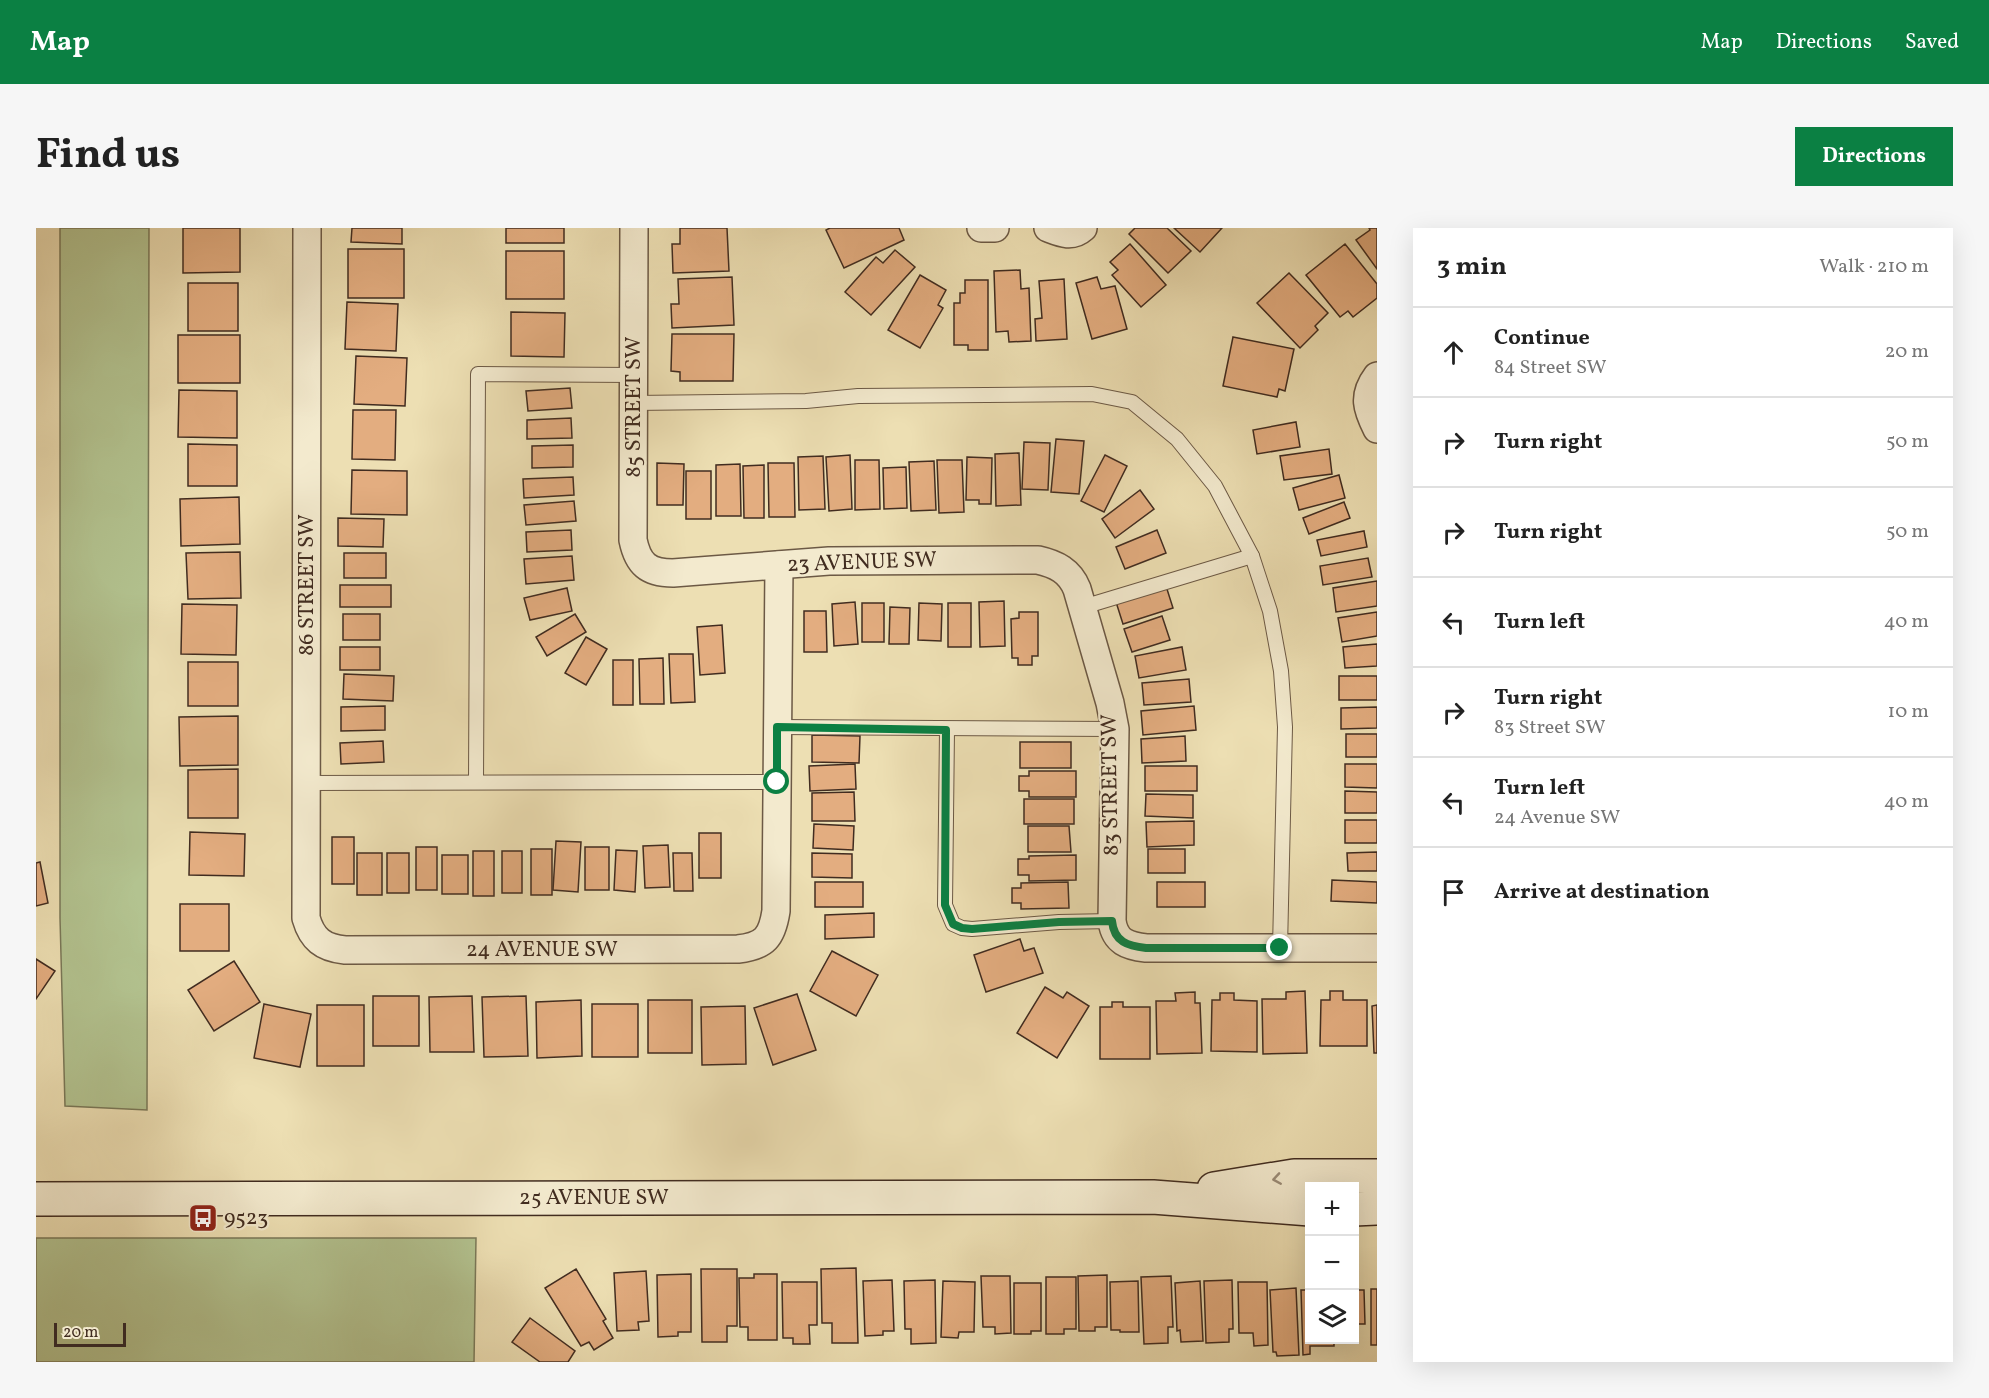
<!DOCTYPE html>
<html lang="en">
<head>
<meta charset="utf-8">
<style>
	:root { --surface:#fff; --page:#f6f6f6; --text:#222; --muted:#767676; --line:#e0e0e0; --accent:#0b8043 }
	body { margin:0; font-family:Vollkorn,serif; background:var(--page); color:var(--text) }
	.controls { position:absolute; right:18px; bottom:18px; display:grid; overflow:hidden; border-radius:0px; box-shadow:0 6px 24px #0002 }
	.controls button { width:54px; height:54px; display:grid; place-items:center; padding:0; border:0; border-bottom:2px solid var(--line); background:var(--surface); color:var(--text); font:30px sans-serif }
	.scale { position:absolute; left:18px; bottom:15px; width:72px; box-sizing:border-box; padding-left:6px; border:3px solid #412c20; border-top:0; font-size:16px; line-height:21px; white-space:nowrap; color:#412c20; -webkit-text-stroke:4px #f3eace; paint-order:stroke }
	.stop { position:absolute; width:18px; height:18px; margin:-14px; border:4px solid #0b8043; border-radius:50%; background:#fff }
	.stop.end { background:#0b8043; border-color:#fff; box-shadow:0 2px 6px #0008 }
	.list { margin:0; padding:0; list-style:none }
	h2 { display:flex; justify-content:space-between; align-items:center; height:78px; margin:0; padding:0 24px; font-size:26px }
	h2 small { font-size:20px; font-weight:400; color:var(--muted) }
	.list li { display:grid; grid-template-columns:39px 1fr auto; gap:18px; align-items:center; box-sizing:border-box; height:90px; padding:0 24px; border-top:2px solid var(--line) }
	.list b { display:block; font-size:22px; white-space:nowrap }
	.list p { margin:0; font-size:20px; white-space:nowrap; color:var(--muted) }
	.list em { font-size:20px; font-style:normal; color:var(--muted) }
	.icon { flex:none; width:33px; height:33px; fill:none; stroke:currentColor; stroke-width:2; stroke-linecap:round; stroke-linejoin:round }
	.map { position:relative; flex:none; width:1341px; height:1134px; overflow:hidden; border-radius:0px }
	header { display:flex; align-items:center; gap:36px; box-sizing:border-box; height:84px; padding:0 30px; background:var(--accent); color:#fff }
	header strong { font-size:28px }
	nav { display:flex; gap:33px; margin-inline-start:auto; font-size:21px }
	.intro { display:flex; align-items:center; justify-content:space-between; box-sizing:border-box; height:144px; padding:0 36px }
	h1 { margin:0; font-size:42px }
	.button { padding:15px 27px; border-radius:0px; background:var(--accent); color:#fff; font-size:21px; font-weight:700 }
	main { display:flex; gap:36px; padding:0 36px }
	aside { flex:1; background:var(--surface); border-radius:0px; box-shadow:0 6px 24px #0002 }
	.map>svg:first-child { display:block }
	.green { fill:#b3c390; stroke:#7a7858; stroke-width:1.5 }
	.building { fill:#e3ad80; stroke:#412c20; stroke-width:1.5 }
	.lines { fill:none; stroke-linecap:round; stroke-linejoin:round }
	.service-casing { stroke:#6c5945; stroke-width:16 }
	.minor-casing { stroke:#6c5945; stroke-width:30 }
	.secondary-casing { stroke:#412c20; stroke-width:36 }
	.service { stroke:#f3eace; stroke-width:14 }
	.minor { stroke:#f3eace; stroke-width:27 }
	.secondary { stroke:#f3eace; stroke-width:33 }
	.oneway { stroke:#9a8b77 }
	.route { stroke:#0b8043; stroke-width:8 }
	.labels { text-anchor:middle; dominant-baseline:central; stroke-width:4.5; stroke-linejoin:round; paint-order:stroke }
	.street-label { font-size:22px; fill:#412c20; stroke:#f3eace }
	.poi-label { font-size:22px; fill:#412c20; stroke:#f3eace; text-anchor:start }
</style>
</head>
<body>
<header>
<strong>Map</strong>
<nav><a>Map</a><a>Directions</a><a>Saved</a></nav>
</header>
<div class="intro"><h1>Find us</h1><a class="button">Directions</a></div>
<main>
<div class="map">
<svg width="1341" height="1134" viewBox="0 0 1341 1134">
	<rect width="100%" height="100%" fill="#eddfb3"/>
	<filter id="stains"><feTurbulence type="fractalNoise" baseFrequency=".00333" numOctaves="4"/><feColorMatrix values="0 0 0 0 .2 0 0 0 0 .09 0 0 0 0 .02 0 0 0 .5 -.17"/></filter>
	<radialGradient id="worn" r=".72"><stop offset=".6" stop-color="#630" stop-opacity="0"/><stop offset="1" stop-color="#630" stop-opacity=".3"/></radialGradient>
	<g class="green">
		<path d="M24,0H113L111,882L29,878L24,690Z"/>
		<path d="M0,1010H440L438,1134H0Z"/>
	</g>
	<g class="building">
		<path d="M147,0H204V44L147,45Z"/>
		<path d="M316,0H366V16L315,14Z"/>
		<rect x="470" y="0" width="58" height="15"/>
		<path d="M644,0H691L693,43L637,45L636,16H644Z"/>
		<path d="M794,0H863L868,12L808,40L790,2Z"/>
		<path d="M1099,0H1131L1155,23L1132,45L1093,6Z"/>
		<path d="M1138,0H1186L1164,24Z"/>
		<path d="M1333,0H1341V41L1320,12L1334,2Z"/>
		<path d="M1094,16L1130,57L1105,79L1076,47L1082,42L1074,34Z"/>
		<path d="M1309,16L1341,56V70L1317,89L1312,83L1304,89L1270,47Z"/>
		<rect x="312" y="21" width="56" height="49"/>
		<path d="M859,22L879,39L835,87L809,64L840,29L847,35Z"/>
		<rect x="470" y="23" width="58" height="48"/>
		<path d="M984,42L985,61L993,60L995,113L973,114L972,103L960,104L958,43Z"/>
		<path d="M1253,45L1292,85L1279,98L1282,102L1264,120L1221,75Z"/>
		<path d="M884,47L910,62L902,77L907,80L884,120L852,102Z"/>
		<path d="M696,49L698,97L636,100L635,76H643L642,51Z"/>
		<path d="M1061,49L1065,61L1079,58L1091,101L1056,111L1040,55Z"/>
		<path d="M1028,51L1031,111L1000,113L999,91L1006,90L1003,53Z"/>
		<path d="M929,52H952V122H932V117H918V75H924V65H929Z"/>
		<rect x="152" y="55" width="50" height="48"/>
		<path d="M311,74L362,76L360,123L309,121Z"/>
		<path d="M475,84L529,85L528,129L475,128Z"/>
		<path d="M636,106H698L697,153H644V144L635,143Z"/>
		<rect x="142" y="107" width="62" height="48"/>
		<path d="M1197,109L1258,121L1249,163L1243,161L1241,169L1187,158Z"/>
		<path d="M320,128L371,130L369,178L318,176Z"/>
		<path d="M534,160L536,180L492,183L490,163Z"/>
		<path d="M143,162L201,163V210L142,209Z"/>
		<path d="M317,182H360L359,232L316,231Z"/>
		<path d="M535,190L536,210L491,211V192Z"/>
		<path d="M1260,194L1264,219L1221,226L1217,202Z"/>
		<path d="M1020,211L1048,213L1043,266L1015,264Z"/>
		<path d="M988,214L1014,215L1012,262L986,261Z"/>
		<path d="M152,216L201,217V258H152Z"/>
		<path d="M537,217V239L496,240V218Z"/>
		<path d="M1293,221L1296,246L1248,252L1244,228Z"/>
		<path d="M983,225L985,277L960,278L959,226Z"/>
		<path d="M814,227L816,281L793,283L790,229Z"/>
		<path d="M1069,227L1091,238L1068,284L1045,273Z"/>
		<path d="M787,228L789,281L763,282L762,229Z"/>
		<path d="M931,229L956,230L955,276H943V272H930Z"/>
		<path d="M819,232H843L844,281L819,282Z"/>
		<path d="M901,232H926L928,284L903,285Z"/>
		<path d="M898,233L900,282L875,283L873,234Z"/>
		<path d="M621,235L648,236L647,277H621Z"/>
		<path d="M732,235H758L759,289H733Z"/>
		<path d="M704,236L705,288H680V237Z"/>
		<path d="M728,237V290H708L707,238Z"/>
		<path d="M870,239L871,280L848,281L847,240Z"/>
		<path d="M316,242L371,243V287L315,286Z"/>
		<rect x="650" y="243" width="25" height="48"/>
		<path d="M1303,247L1309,270L1263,282L1257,260Z"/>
		<path d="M537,249L538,267L488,270L487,251Z"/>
		<path d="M1104,262L1118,281L1079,310L1066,291Z"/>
		<path d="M203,269L204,316L145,318L144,271Z"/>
		<path d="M538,273L540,293L490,297L488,277Z"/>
		<path d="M1308,274L1314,290L1273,306L1267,290Z"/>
		<path d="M302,290L348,291L347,319L302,318Z"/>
		<path d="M535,302L536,322L491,324L490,304Z"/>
		<path d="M1121,302L1130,325L1089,341L1080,319Z"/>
		<path d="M1328,303L1331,319L1285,328L1281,312Z"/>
		<path d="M204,324L205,370L152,371L150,325Z"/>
		<rect x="308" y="325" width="42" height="25"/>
		<path d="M536,328L538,352L490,356L488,331Z"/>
		<path d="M1332,330L1336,349L1287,357L1284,338Z"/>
		<path d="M1341,353V378L1300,384L1297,360Z"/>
		<rect x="304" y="357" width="51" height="22"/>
		<path d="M1130,358L1137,380L1087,396L1080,374Z"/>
		<path d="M531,360L536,383L494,392L488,370Z"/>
		<path d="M968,373L969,418L944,419L943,374Z"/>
		<path d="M819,374L822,416L798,418L796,376Z"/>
		<rect x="826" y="375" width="22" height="39"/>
		<path d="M883,375L906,376L905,413L882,412Z"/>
		<rect x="912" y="375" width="23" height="44"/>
		<path d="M146,376L201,377L200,427L145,426Z"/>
		<path d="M854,379L874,380L873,416H853Z"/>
		<path d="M768,383H790L791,424H768Z"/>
		<path d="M983,384H1002V428H996V437H982V430H976L975,391L983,390Z"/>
		<path d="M1341,384V408L1306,414L1302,390Z"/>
		<rect x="307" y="386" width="37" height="26"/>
		<path d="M539,386L550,404L511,428L500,409Z"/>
		<path d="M1126,388L1134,412L1096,424L1088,401Z"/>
		<path d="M686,397L689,445L664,447L661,399Z"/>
		<path d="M550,409L571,421L550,457L529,445Z"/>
		<path d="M1341,416V438L1309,440L1307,419Z"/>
		<rect x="304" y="419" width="40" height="23"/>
		<path d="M1146,419L1150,442L1103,450L1099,428Z"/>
		<path d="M633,426H657L659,474L635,475Z"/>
		<path d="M627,430L628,476H604L603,431Z"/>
		<rect x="577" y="432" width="20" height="45"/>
		<rect x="152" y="434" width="50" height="44"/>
		<path d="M308,446L358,448L357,473L307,471Z"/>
		<rect x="1303" y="448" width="38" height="24"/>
		<path d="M1153,451L1155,474L1108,477L1106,455Z"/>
		<path d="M349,478V502L305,503V479Z"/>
		<path d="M1158,478L1160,502L1107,507L1105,483Z"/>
		<path d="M1341,479V500L1305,501V480Z"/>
		<path d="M202,488V537L144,538L143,489Z"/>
		<rect x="1310" y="506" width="31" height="23"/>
		<path d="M776,507L824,508L823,535L776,534Z"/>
		<path d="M1149,508L1150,533L1106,535L1105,511Z"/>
		<path d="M347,513L348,534L305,536L304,515Z"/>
		<rect x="984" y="514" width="51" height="26"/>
		<path d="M819,536L820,561L774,563L773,538Z"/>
		<path d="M1309,536H1341V560L1309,559Z"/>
		<rect x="1109" y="538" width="52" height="25"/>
		<path d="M202,541V590H152V542Z"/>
		<path d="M993,543H1040V569H993V563H983V548H993Z"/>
		<path d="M1309,563L1341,564V585H1309Z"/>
		<path d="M818,564L819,593H776V565Z"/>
		<path d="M1110,566L1157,567V590L1109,588Z"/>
		<rect x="988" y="571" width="50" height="25"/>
		<rect x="1309" y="592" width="32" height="23"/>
		<path d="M1158,593V617L1111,619L1110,594Z"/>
		<path d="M778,596L818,598L817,622L777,620Z"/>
		<path d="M992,598H1033L1035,624H992Z"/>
		<path d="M154,604L209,606L208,648L153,647Z"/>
		<rect x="663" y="605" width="22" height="45"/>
		<rect x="296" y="609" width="22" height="47"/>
		<path d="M520,613L545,614L542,664L517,662Z"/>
		<path d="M632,617L634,659L609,660L607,618Z"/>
		<rect x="380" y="619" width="21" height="43"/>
		<rect x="549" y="619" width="24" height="43"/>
		<rect x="495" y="621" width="21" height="46"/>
		<rect x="1112" y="621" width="37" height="24"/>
		<path d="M580,622L601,623L599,664L578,662Z"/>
		<rect x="437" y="623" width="21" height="45"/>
		<rect x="466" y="623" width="20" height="42"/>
		<path d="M1341,624V643H1312L1311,625Z"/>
		<rect x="321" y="625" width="25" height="42"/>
		<rect x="351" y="625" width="22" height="40"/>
		<path d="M637,625H656L657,663H638Z"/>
		<path d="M776,625L816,626V650L776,649Z"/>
		<rect x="406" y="627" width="26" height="39"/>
		<path d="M1040,627V652L993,653V647H982V631H993V628Z"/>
		<path d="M4,634L12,675L0,678V635Z"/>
		<path d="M1296,652L1341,654V675L1295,673Z"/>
		<rect x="779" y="654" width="48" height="25"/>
		<path d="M1032,654L1033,680L985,681V675H976V660H985V655Z"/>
		<rect x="1121" y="654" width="48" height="25"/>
		<rect x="144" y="676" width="49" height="47"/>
		<path d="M838,685V709L789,711V687Z"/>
		<path d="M984,711L988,723L998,720L1007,745L950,764L938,727Z"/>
		<path d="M796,723L842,747L820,788L774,763Z"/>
		<path d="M0,731L19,743L0,771Z"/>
		<path d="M198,733L224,774L178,803L152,762Z"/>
		<path d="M1009,759L1027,770L1031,764L1053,778L1021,830L981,805Z"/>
		<path d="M1269,763L1271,825L1227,826L1226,771H1250V764Z"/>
		<path d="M1294,763H1307V772H1331V818H1284L1285,772H1294Z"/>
		<path d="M1159,764V775H1164L1166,825L1121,826L1120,773H1140L1139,765Z"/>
		<path d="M1184,765H1198V772L1221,773V824L1175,823L1176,772H1184Z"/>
		<path d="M761,766L780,822L737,837L718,780Z"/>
		<rect x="337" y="768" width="46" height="50"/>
		<path d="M436,768L438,824H394L393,769Z"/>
		<path d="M490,768L492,828L448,829L446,769Z"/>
		<path d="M545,772L546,828L501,830L500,774Z"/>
		<rect x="612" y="772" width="44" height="53"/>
		<path d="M1076,774H1087V779H1114V831H1064V779H1076Z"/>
		<path d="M228,776L275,786L264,839L218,830Z"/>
		<rect x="556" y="776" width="46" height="53"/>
		<rect x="281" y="777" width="47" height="61"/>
		<path d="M1341,777V825H1338L1336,778Z"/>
		<path d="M709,778L710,836L666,837L665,779Z"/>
		<path d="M820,1040L822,1115H796V1095H786L785,1041Z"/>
		<path d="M540,1041L570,1091L567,1093L577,1110L558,1122L553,1114L545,1118L509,1060Z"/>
		<path d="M665,1041H701V1098H691V1114H666Z"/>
		<path d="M610,1043L613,1093L602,1094L603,1102L581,1103L578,1045Z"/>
		<path d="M655,1046V1104H642V1108L622,1109L621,1047Z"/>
		<path d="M718,1046H741V1112H712V1099H704L703,1050H718Z"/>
		<path d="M1071,1047V1099H1059V1103H1043L1042,1048Z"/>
		<path d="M945,1048H974L975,1105L959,1106V1099H947Z"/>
		<path d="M1135,1048L1137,1099H1132V1115L1108,1116L1105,1049Z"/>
		<path d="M1010,1049H1040V1101H1028V1106H1010Z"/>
		<path d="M856,1052L858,1103H847V1107L829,1108L827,1053Z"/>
		<path d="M899,1052L900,1115L875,1116V1101H869L868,1053Z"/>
		<path d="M1196,1052L1197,1101H1193V1114L1170,1115L1168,1053Z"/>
		<path d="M907,1053L939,1054L938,1104H923L922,1110L905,1109Z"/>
		<path d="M1102,1053L1103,1104H1084V1102H1075L1074,1054Z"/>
		<path d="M1164,1053L1167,1113L1145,1114L1144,1102L1141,1103L1139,1055Z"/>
		<path d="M746,1054H781V1097H773L774,1116H757V1110H747Z"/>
		<path d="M1202,1054H1231L1232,1117L1218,1118L1217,1105H1203Z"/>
		<path d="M978,1055H1005V1103H995V1106H978Z"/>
		<path d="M1260,1060L1263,1127L1241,1128L1240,1124H1237L1234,1062Z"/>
		<rect x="1335" y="1061" width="6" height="56"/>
		<path d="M1265,1062H1274V1112H1298V1118H1274V1126L1267,1127Z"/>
		<path d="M1318,1062H1328L1329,1096H1320L1321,1114L1301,1115V1112H1318Z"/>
		<path d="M494,1090L539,1123L532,1134H504L476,1114Z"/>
	</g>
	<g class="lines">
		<g class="service-casing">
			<g id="service">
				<path d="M597,175L770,173L822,168L1056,166L1096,174L1141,211L1179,258L1216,328L1234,383L1245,443L1249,499L1244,720"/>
				<path d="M1047,379L1216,328"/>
				<path d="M741,499L1079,501"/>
				<path d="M911,502L909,677L917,696L926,700L936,701L1023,694L1076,693"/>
				<path d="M440,554L442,146L598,147"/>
				<path d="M270,555L741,554"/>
			</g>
		</g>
		<g class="minor-casing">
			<g id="minor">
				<path d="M271,0L270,690C276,711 287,720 309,722L702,721C729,718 736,709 740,683L743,337"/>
				<path d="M598,0L597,312C602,336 612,345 637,345L793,333L1002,332C1020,336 1034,343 1041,361L1074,475L1079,501L1076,693C1079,714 1092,718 1110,720H1341"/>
				<path d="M945,0H959"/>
				<path d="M1012,0C1025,5 1036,10 1047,0"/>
				<path d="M1341,148C1326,168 1331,181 1341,201"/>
			</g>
		</g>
		<g class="secondary-casing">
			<g id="secondary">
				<path d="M1178,961L1258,948H1341"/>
				<path d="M0,971L1117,969L1274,981"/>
				<path d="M1318,981L1341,980"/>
			</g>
		</g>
		<use href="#service" class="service"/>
		<use href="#minor" class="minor"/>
		<use href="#secondary" class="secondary"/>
	</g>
	<defs><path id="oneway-chevron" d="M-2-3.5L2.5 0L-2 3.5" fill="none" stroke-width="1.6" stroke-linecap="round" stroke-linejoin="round" transform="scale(1.5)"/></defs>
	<use class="oneway" href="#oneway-chevron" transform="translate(1241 951) rotate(171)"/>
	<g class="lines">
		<path class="route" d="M741,554V499L910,502L909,677L917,696L926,700L936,701L1023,694L1076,693C1078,714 1092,718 1110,720H1244"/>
	</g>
	<defs>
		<g id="bus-square" transform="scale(1.5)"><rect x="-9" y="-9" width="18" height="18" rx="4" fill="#8f2418" stroke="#f3eace"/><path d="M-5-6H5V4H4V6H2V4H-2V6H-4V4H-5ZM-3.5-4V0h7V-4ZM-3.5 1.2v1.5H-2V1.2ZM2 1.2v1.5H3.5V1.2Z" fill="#fff"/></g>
	</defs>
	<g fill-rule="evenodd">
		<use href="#bus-square" x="167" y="990"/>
	</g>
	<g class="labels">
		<g class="street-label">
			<text transform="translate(598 179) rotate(-90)">85 STREET SW</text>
			<text transform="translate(826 335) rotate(-2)">23 AVENUE SW</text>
			<text transform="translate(271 357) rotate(-90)">86 STREET SW</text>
			<text transform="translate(1075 557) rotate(-91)">83 STREET SW</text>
			<text x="506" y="722">24 AVENUE SW</text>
			<text x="558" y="970">25 AVENUE SW</text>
		</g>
		<g class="poi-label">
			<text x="188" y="990">9523</text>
		</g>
	</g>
	<rect width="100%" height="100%" filter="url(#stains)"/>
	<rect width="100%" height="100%" fill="url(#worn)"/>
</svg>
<div class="controls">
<button>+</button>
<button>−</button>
<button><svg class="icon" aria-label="layers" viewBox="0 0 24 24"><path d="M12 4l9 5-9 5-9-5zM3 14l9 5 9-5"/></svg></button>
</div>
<div class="scale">20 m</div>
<div class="stop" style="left:741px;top:554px"></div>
<div class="stop end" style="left:1244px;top:720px"></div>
</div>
<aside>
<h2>3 min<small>Walk · 210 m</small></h2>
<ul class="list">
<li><svg class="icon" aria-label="ahead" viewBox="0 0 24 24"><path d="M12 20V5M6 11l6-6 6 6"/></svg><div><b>Continue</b><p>84 Street SW</p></div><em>20 m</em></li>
<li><svg class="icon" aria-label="right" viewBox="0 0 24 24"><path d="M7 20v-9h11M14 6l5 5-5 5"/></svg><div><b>Turn right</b></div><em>50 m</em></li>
<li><svg class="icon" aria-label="right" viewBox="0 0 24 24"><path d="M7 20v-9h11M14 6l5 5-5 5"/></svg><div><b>Turn right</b></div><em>50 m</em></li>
<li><svg class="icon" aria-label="left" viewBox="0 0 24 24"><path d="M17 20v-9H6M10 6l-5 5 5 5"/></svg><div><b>Turn left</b></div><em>40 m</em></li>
<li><svg class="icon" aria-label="right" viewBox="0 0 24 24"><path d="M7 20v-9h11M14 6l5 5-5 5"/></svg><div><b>Turn right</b><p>83 Street SW</p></div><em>10 m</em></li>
<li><svg class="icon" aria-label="left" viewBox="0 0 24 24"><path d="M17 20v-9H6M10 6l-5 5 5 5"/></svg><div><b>Turn left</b><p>24 Avenue SW</p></div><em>40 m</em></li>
<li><svg class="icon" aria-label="arrive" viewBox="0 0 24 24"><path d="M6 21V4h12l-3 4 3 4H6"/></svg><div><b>Arrive at destination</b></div></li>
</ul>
</aside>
</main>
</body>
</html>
